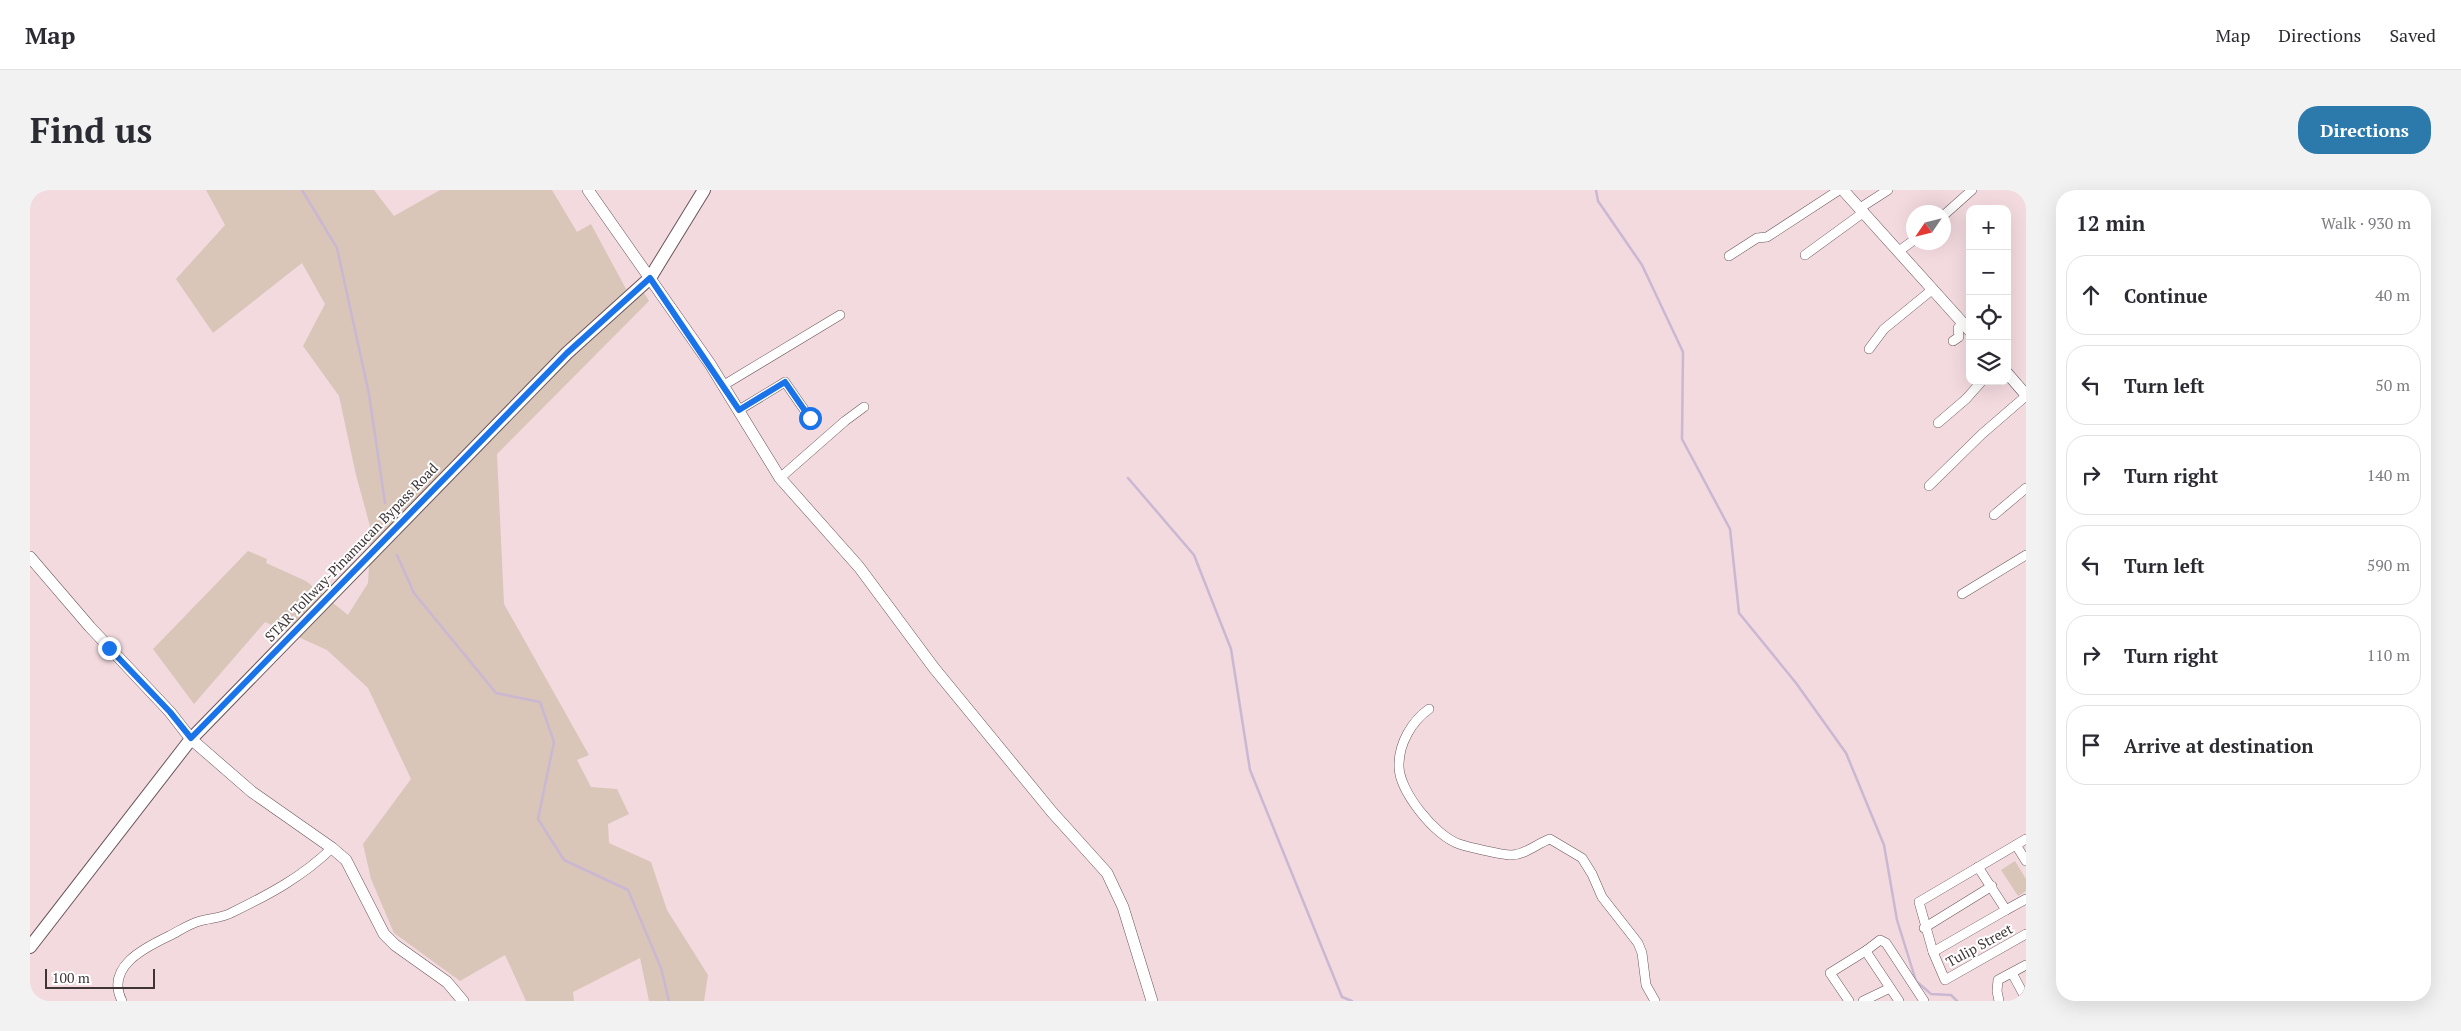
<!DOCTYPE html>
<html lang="en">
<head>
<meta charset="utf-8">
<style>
	:root { --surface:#fff; --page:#f2f2f3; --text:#2b2b33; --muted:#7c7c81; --line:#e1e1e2; --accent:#2c7aac }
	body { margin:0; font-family:"PT Serif",serif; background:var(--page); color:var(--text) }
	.controls { position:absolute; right:15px; top:15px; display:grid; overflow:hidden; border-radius:10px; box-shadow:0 5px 20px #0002 }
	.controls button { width:45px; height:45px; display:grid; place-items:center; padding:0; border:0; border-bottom:1px solid var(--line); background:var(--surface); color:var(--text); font:25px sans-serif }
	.compass { position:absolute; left:1876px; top:15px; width:45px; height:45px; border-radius:50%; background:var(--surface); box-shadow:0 5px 20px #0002; rotate:235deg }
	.scale { position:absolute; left:15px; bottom:12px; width:110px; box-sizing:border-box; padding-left:5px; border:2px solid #3f3537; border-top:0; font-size:14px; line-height:18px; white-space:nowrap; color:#3f3537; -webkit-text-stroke:4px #fff; paint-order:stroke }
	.stop { position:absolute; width:15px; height:15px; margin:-11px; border:4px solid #1a73e8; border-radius:50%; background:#fff }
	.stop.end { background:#1a73e8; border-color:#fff; box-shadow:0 1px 5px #0008 }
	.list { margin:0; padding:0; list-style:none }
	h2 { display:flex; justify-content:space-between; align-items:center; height:65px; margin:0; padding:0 20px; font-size:21px }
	h2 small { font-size:16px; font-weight:400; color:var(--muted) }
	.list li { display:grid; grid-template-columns:32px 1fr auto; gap:15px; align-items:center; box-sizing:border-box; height:80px; margin:0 10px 10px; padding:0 10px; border:1px solid var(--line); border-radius:20px }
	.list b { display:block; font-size:19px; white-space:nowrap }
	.list em { font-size:16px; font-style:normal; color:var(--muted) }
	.icon { flex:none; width:28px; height:28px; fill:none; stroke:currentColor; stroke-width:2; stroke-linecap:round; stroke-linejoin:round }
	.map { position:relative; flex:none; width:1996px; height:811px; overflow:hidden; border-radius:20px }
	header { display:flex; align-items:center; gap:30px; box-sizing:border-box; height:70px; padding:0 25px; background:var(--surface); border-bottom:1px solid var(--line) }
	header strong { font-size:24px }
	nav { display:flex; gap:28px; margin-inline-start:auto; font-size:18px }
	.intro { display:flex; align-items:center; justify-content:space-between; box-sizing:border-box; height:120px; padding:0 30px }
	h1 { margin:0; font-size:35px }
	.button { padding:12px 22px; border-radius:20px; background:var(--accent); color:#fff; font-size:18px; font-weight:700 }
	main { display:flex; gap:30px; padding:0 30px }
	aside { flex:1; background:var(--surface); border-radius:20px; box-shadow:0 5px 20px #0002 }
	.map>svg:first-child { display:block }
	.green { fill:#dac5b9 }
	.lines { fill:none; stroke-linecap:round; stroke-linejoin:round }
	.stream { stroke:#cab8d3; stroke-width:2.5 }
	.street-casing { stroke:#6a555a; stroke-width:10 }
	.secondary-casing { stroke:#6a555a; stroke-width:12 }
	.primary-casing { stroke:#6a555a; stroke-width:14 }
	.street { stroke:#fff; stroke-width:9 }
	.secondary { stroke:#fff; stroke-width:11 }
	.primary { stroke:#fff; stroke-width:12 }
	.route { stroke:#1a73e8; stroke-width:6 }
	.labels { text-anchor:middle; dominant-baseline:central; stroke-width:4; stroke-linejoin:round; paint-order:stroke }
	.street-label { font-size:14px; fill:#3f3537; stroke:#fff }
</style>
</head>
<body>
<header>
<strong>Map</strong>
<nav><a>Map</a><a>Directions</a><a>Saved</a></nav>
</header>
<div class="intro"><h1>Find us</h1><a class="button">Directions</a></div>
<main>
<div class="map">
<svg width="1996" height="811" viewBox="0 0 1996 811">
	<rect width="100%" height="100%" fill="#f3dadf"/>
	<g class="green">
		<path d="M176,0H344L364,26L410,0H522L547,42L561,34L596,99L608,93L619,111L467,264L474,414L559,565L547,570L561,597L587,599L599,624L578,634L579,653L621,672L637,720L678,785L674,811H619L610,768L543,802L544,811H496L475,765L430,791L364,743L341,689L333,654L381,589L338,498L297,460L235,432L164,514L123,459L218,361L237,369L236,373L276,391L318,425L338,393L341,340L326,285L309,206L273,156L295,114L272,73L183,143L146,89L195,35Z"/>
		<path d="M1985,671L1996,689V701L1988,706L1971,680Z"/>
	</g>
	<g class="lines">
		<g class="stream">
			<path d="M272,0L307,58L339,204L355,313"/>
			<path d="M1566,0L1568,11L1612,75L1653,162L1652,249L1700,339L1709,423L1766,493L1816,563L1854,655L1867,730L1886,791L1901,804L1921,805L1927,811"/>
			<path d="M1098,288L1164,365L1201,459L1220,580L1312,807L1322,811"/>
			<path d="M367,365L384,403L466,503L510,512L524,552L508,629L534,670L598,700L631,778L639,811"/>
		</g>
		<g class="street-casing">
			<g id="street">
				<path d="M1830,18L1858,0"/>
				<path d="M1914,25L1942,0"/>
				<path d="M1869,61L1884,50"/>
				<path d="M1775,65L1834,22"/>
				<path d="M1699,66L1727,48L1737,47L1809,0"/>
				<path d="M1923,151L1929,147L1928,138L1932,133"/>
				<path d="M1839,159L1854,139L1903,99"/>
				<path d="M694,195L810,125"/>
				<path d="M709,220L755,192L780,228"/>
				<path d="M1908,233L1936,209L1952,191"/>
				<path d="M750,288L815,231L834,217"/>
				<path d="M1899,296L1952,244L1996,206"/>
				<path d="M1964,325L1996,298"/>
				<path d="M1932,404L1996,365"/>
				<path d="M1399,519C1382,531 1369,553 1369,575C1368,600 1405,646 1429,654C1438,657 1472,665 1481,665C1495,665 1506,654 1520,649L1552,668L1562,684L1572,707L1608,753L1612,763L1616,795L1625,811"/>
				<path d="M1996,649L1889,712L1903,762L1915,790L1996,744"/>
				<path d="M1986,655L1996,671"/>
				<path d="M1976,720L1996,709"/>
				<path d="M1894,738L1962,696"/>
				<path d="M1903,762L1976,720L1948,677"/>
				<path d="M1982,783L1996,809"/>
				<path d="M92,811C75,777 114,758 139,746C149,741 159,734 170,731C181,728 193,728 203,722C240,704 272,687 302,658"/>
				<path d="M1819,811L1800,783L1837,760"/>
				<path d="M1833,811L1860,798"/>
				<path d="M1869,811L1837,763V760L1850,750L1856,753L1894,811"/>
				<path d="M1969,811L1967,801L1968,790L1996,775"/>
			</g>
		</g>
		<g class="secondary-casing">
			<g id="secondary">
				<path d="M558,0L680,174L750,288L829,377L904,478L1022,622L1077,683L1093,717L1122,811"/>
				<path d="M1813,0L1940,141"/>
				<path d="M1977,183L1996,205"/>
				<path d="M0,367L60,437L140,522L161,549L222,602L302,658L316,670L354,744L365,755L417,792L433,811"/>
			</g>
		</g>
		<g class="primary-casing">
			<path id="primary" d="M0,757L161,549L537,163L620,88L674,0"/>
		</g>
		<use href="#street" class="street"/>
		<use href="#secondary" class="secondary"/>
		<use href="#primary" class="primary"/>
	</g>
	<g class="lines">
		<path class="route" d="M79,458L140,522L161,548L537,163L620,88L709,220L755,192L780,228"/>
	</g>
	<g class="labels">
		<g class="street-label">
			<text transform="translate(321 362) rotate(-46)">STAR Tollway-Pinamucan Bypass Road</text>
			<text transform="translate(1949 755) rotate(-29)">Tulip Street</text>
		</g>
	</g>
</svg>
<div class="controls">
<button>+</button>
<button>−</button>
<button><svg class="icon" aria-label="locate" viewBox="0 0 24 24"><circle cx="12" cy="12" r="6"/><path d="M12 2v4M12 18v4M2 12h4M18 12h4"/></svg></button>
<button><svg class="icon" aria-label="layers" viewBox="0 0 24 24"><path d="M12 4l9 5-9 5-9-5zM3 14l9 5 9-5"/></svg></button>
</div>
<svg class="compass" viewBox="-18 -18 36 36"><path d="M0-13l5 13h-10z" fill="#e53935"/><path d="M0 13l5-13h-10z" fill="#7c7c81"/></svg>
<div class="scale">100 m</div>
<div class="stop" style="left:780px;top:228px"></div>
<div class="stop end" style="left:79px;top:458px"></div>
</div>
<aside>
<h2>12 min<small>Walk · 930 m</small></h2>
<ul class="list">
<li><svg class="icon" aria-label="ahead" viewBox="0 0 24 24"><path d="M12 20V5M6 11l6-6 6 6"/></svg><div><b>Continue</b></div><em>40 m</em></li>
<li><svg class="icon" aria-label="left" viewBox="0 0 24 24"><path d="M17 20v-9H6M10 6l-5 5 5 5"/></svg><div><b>Turn left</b></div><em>50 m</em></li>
<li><svg class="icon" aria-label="right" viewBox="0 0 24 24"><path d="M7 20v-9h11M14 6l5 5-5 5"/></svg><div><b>Turn right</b></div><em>140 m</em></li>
<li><svg class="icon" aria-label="left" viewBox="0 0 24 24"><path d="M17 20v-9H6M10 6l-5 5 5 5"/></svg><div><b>Turn left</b></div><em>590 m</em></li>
<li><svg class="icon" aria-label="right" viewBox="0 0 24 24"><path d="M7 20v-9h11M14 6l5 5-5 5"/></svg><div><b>Turn right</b></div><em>110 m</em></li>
<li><svg class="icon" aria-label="arrive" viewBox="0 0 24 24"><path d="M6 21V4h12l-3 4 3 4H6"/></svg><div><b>Arrive at destination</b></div></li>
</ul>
</aside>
</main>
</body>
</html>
